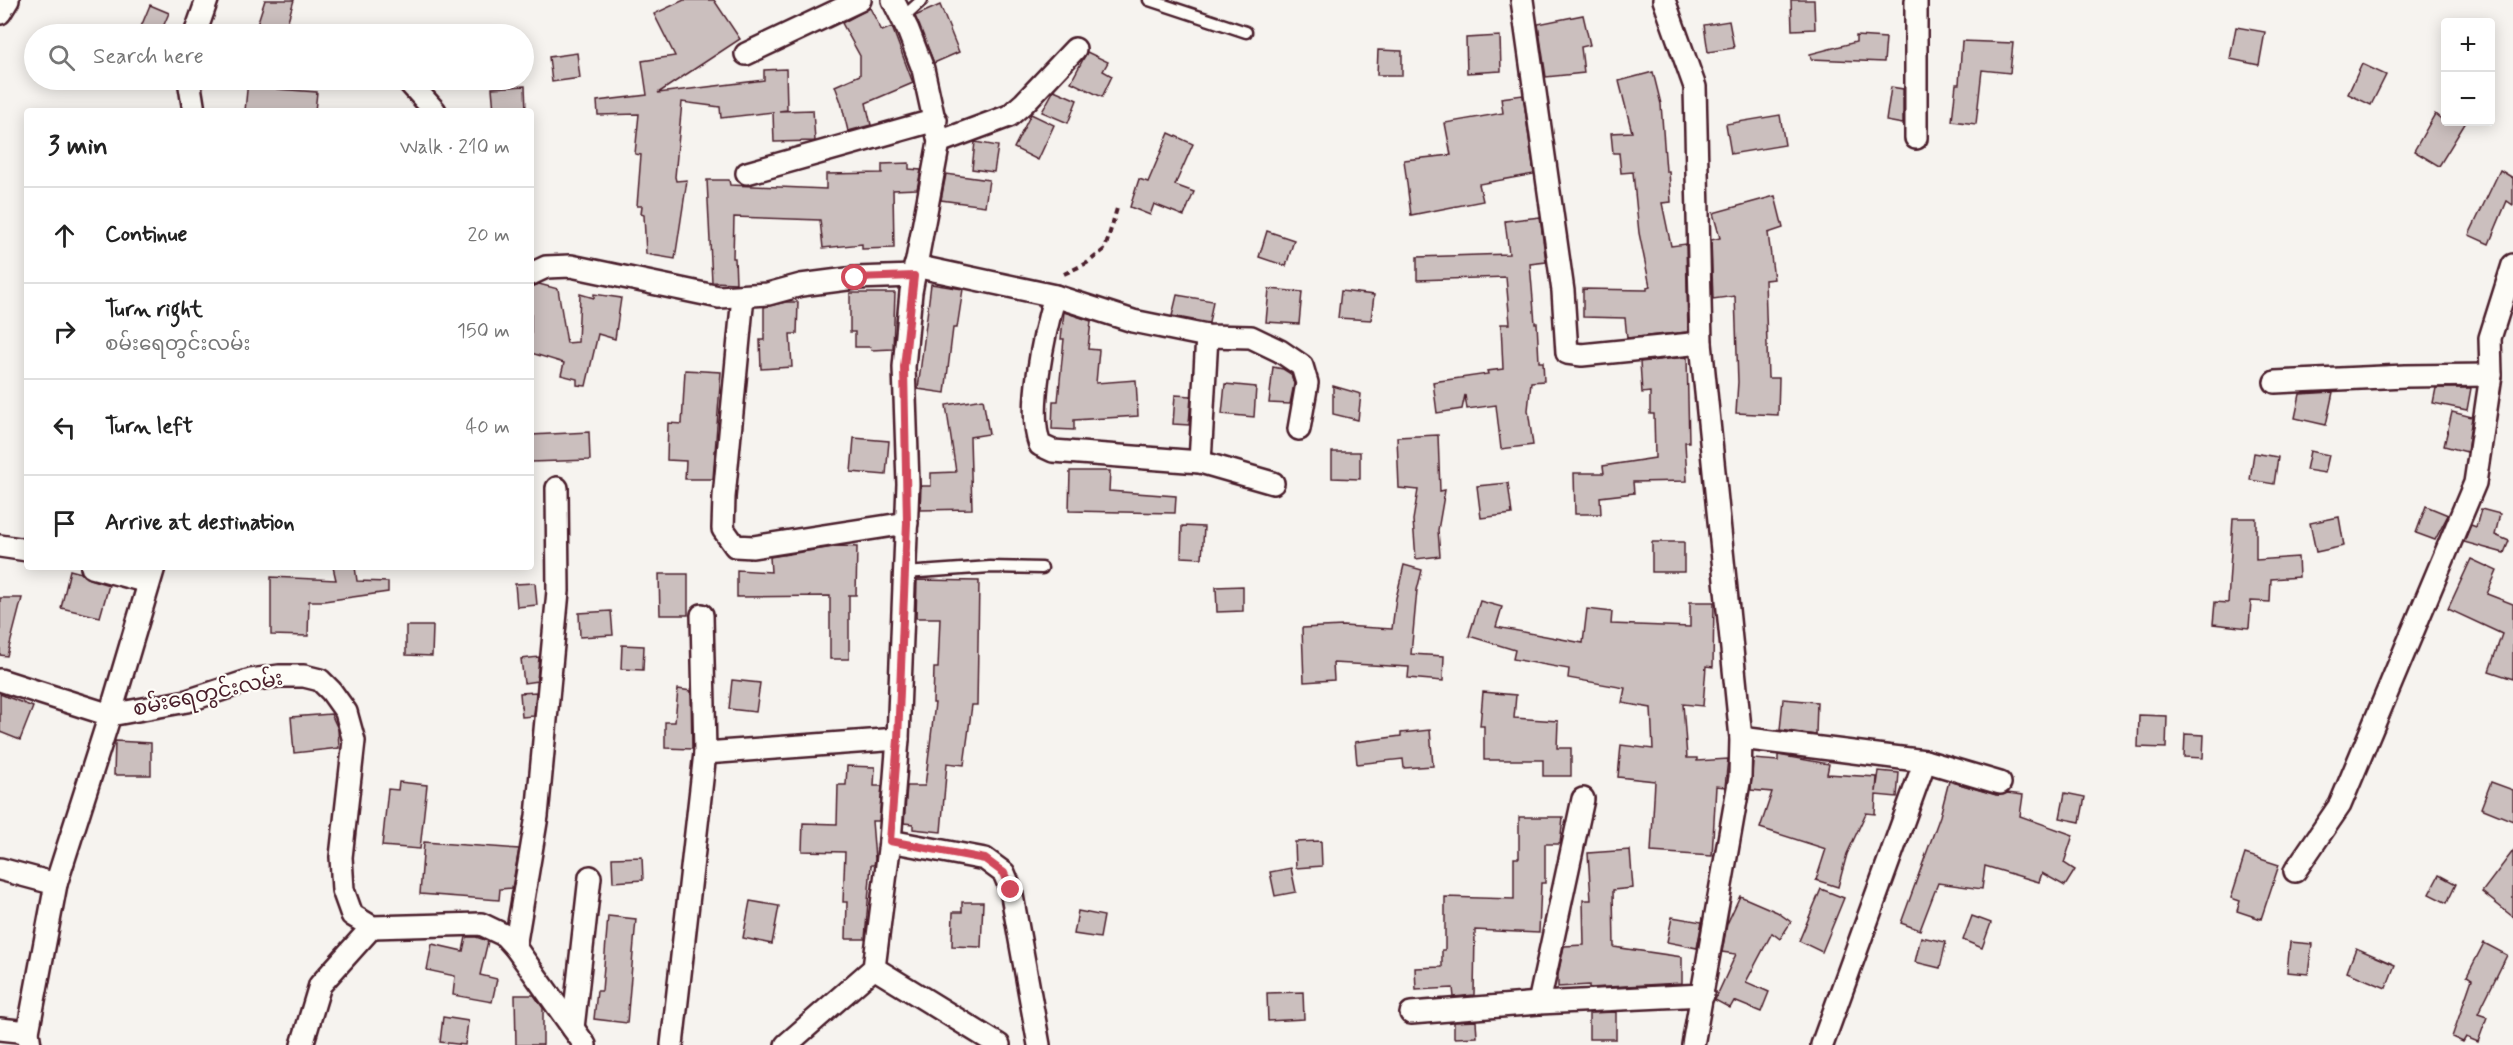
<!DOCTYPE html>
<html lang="en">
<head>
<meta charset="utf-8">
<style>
	:root { --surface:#fff; --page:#f6f6f6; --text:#222; --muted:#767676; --line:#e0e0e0 }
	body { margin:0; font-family:Mynerve,"Noto Sans Myanmar",sans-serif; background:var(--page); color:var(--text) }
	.controls { position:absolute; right:18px; top:18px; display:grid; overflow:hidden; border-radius:6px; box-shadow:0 3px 15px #0003 }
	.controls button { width:54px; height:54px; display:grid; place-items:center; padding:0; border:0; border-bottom:2px solid var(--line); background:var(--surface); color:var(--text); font:30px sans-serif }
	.stop { position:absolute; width:18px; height:18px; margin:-14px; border:4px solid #d1495b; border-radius:50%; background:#fff }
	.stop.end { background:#d1495b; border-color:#fff; box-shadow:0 2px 6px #0008 }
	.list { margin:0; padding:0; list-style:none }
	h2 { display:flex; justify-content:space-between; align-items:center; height:78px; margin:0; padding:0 24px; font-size:26px }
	h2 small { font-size:20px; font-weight:400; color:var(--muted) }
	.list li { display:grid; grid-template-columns:39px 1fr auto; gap:18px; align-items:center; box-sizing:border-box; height:96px; padding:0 24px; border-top:2px solid var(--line) }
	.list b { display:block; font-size:22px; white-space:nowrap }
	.list p { margin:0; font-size:20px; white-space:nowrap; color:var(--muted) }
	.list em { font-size:20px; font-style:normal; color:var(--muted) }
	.icon { flex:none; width:33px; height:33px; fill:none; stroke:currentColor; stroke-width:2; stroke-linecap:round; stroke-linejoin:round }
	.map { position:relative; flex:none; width:2513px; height:1045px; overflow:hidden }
	.search { position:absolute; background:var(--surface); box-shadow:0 3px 15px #0003; left:24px; top:24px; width:510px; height:66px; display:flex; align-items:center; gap:15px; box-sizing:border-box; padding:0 21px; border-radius:33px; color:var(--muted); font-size:22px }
	.panel { position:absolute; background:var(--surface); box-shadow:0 3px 15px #0003; left:24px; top:108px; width:510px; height:462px; border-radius:6px }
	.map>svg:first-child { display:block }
	.building { fill:#cbbfbe; stroke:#4a1f2b; stroke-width:1.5 }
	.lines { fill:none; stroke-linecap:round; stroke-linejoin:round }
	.lane-casing { stroke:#4a1f2b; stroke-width:15 }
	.street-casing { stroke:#4a1f2b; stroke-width:26 }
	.path { stroke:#4a1f2b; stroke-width:4; stroke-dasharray:6 4.5; stroke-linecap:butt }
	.lane { stroke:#fdfcf7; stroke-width:10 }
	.street { stroke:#fdfcf7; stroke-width:21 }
	.route { stroke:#d1495b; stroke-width:8 }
	.labels { text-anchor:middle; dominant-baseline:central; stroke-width:4.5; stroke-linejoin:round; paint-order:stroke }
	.street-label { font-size:21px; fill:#4a1f2b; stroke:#fdfcf7 }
</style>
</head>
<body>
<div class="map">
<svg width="2513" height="1045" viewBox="0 0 2513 1045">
	<rect width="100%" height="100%" fill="#f6f3ef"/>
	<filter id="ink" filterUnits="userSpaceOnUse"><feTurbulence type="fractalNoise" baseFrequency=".0167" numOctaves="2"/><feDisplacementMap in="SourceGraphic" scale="12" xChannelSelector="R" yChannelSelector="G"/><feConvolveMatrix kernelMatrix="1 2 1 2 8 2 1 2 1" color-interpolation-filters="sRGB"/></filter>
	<g filter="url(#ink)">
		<g class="building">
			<path d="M265,0H294L284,34H254Z"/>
			<path d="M684,0H714L740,39L658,93L764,80V70L786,69L787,110L779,111L813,110L815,141L774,142L773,112L721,118L720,107L682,102L675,177L676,181L687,180L675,259L646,254L644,215L641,214L642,206H637L641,155L635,154L639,114L598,115L597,101L647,95L642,61L675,56L654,14Z"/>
			<path d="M1791,0H1814L1815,29L1792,30Z"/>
			<path d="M150,5L169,13L160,34H138Z"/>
			<path d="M940,5L959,52L934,63L915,16Z"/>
			<path d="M870,8L882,31L892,27L913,83L866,103L871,125L848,131L841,102L835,86L860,75V56L842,23Z"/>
			<path d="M1583,15L1590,45L1581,47L1584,73L1546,77L1538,24Z"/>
			<path d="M1729,21L1734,48L1708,52L1704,25Z"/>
			<path d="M2236,27L2265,32L2259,65L2230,59Z"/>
			<path d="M1500,36L1501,71L1467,73L1466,38Z"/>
			<path d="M1856,36L1886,38L1884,62L1811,59L1810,54L1856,42Z"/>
			<path d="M1962,41L2013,43L2010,73L1982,70L1976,124L1952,121L1956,84H1959Z"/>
			<path d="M1378,50L1402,51V75H1377Z"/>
			<path d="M1087,52L1108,62L1103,71L1112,76L1102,97L1071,82Z"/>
			<path d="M577,53L580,78L552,82L549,57Z"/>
			<path d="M2362,64L2386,75L2371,105L2348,94Z"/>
			<path d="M1653,72L1661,104L1666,171H1669L1671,202L1662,203L1671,246L1686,244L1688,332L1627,338L1625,318L1583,317V289L1647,290V287L1650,286L1639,233L1633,172L1621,173L1619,153H1613L1611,133L1632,132L1619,81Z"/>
			<path d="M248,80H278L277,89L317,92L315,111H245Z"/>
			<path d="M525,86L526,111H494L492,88Z"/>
			<path d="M1891,87L1903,89V124L1886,121Z"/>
			<path d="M1054,90L1077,100L1068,123L1042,112Z"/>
			<path d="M1523,95L1534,174L1479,184L1483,201L1411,215L1404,160L1451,155L1445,123L1503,113L1501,98Z"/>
			<path d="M1031,114L1054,125L1038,160L1014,148Z"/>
			<path d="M2435,114L2445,122H2466L2439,166L2414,151Z"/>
			<path d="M1780,115L1785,145L1731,154L1726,124Z"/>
			<path d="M1169,133L1193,144L1175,185L1194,192L1184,216L1154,204L1150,215L1130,207L1139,179L1148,182Z"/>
			<path d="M975,142L998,146L994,172L972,169Z"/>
			<path d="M909,163V169L921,170L917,189L893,190L894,248L862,249V244L823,248L820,220L734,217L733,258H735L736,283L712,282L707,180H729L730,185L826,189V174L882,173V164Z"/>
			<path d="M2500,170L2513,178V205L2507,201L2489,244L2469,235Z"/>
			<path d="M946,174L989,180L985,206L941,200Z"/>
			<path d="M1775,196L1783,228L1768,233L1774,279L1765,280L1768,378H1779L1778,415L1736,413L1738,382L1735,296L1713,299L1711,240L1720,238L1713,213Z"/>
			<path d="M1540,217L1546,262L1530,264L1535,323H1537L1539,362H1543L1544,381L1531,382L1528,410L1533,445L1501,449L1496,405L1467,409L1465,395L1462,409L1437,413L1433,382L1488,374L1487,371L1503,369L1501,324H1510L1506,277L1417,280V257L1509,254L1505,221Z"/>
			<path d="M1267,231L1294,240L1286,266L1259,257Z"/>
			<path d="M539,284L558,289L567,343L578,342L580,294L594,298V294L621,298L615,339L598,334L586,386L577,385V379L561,375L564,363L531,353V287Z"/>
			<path d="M931,284L963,289L957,328H953L945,393L918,389Z"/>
			<path d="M1269,289L1302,292L1299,324L1266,322Z"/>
			<path d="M1341,291L1374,295L1371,320L1338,318Z"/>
			<path d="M850,293H895L893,349L871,350L870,347H855V332H850Z"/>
			<path d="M1177,295L1213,301L1209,323L1172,316Z"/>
			<path d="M786,302H798L797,334H790L792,367L761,369L760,340H764V307Z"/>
			<path d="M1064,312L1091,321L1088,349L1099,350L1096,383L1136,380L1138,416L1074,420V430L1052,429L1053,401H1058L1064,339H1061Z"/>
			<path d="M1687,357L1689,442H1685L1687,481L1633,482L1634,493L1600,497L1601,514H1575L1574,473H1604L1603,466L1655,458L1654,414H1650V392L1642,393L1640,362Z"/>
			<path d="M1273,367L1283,369L1291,374L1294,384L1290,404L1269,403Z"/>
			<path d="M685,370L721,372L713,479H685L686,461L667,460L668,423L682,424Z"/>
			<path d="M1225,384L1256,387L1254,417L1222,414Z"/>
			<path d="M1333,386L1361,394L1358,420L1333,414Z"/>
			<path d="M2436,388H2471L2467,410L2433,403Z"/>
			<path d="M2333,392L2326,425L2295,418L2300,394Z"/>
			<path d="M1175,395L1191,396L1189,425L1173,424Z"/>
			<path d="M983,399L989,434L970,437L972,509L920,510L921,486H931V473L956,472L946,405Z"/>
			<path d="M2452,412L2472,417L2467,452L2444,446Z"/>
			<path d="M589,432L590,460L531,462V435Z"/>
			<path d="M1438,435L1440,491L1445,490L1438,530L1440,556L1416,559L1413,520L1418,490L1399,488L1397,437Z"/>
			<path d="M854,438L889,441L886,475L851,472Z"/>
			<path d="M2310,451L2329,455L2325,473L2306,470Z"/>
			<path d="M1332,452H1360V479L1332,478Z"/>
			<path d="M2254,453L2278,457L2274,484L2250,480Z"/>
			<path d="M1070,471H1110L1109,491L1176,496L1175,513L1069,511Z"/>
			<path d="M1508,483L1512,514L1481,518L1477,486Z"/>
			<path d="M2426,506L2448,515L2435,540L2416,533Z"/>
			<path d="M2481,509L2500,514L2495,535L2509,541L2504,553L2464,542L2471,525L2476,527Z"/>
			<path d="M2339,517L2344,546L2316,552L2310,523Z"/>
			<path d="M2233,518H2256V560L2298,557L2299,577L2271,579L2270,602L2251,601L2249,628L2213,624L2215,602L2228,603Z"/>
			<path d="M1182,526L1204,527L1202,558L1181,557Z"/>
			<rect x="1652" y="542" width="32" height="30"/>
			<path d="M840,546L857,547L856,595H849V659H830V596L737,597V570L771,572L770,557Z"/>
			<path d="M2471,559L2497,571L2487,594L2513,604V679L2489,671L2502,634L2448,609Z"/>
			<path d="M1404,565L1422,570L1417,590L1411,654L1444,656L1443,681L1408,678L1409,667L1333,663L1334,680L1304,682L1302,628L1343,626L1392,629L1396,598Z"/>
			<path d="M333,567H355L357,581L388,582V592L324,601H309L308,636L271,635V577L336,580Z"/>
			<path d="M70,570L81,573L89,579L109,585L100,617L61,608Z"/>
			<path d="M659,574H688V615H660Z"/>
			<path d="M917,580L979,581L977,705H972L964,765L947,763L941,832L913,829V824L904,823L907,786H925L935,703H933L934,668H938L940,618H916Z"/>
			<path d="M535,583L537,605L517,607L515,584Z"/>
			<path d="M1243,586V611L1217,612L1216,587Z"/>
			<path d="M0,598H22L7,656L0,655Z"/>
			<path d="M1480,601L1502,607L1496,627L1583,643L1587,609L1612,612L1611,624L1690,627V602H1714L1713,667L1706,666L1703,706L1683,704L1687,758H1697V761L1728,759L1725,787L1716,786L1712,856L1651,852L1655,781L1618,777L1621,745L1653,749L1651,708L1622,703L1625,688L1568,678L1569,669L1513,659L1515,650L1469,636Z"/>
			<path d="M611,611L613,635L580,637L579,613Z"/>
			<path d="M406,626H433L432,656L406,655Z"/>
			<path d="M622,645L644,646L643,670L621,669Z"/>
			<path d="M539,657L537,681L524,683L521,659Z"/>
			<path d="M732,680L760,683L756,712L729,709Z"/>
			<path d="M678,689L691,691L692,749L665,748V722H675Z"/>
			<path d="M536,692L534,716L522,717L520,693Z"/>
			<path d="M1483,692L1516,695L1514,718L1558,721L1557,748H1571V776H1543V760H1484V726H1480Z"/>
			<path d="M0,694L33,707L20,740L0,732Z"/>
			<path d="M1783,699L1817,702L1816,735L1780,730Z"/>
			<path d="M331,714L338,729L339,748L294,753L291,717Z"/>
			<path d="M2139,715L2167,716L2166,748L2138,747Z"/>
			<path d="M1430,730L1433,766L1404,768L1403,759L1357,764L1355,742L1401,736V733Z"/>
			<path d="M2185,734L2204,735L2203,758L2184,757Z"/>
			<path d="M115,741L151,743V775H114Z"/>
			<path d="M1778,755L1829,764L1827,774L1877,777L1876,792L1879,771L1899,773L1897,797L1876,795L1875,814L1866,813L1847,854L1838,887L1816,880L1826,849L1760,828L1772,792L1751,790L1753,759L1778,761Z"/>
			<path d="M847,766L875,767L874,786H882L879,821H872L875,859L874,865H871L865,939H846L847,902H843L845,852L802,851L803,823L837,824L838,785H846Z"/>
			<path d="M1949,781L1996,795L2007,793L2023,795L2020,816L2073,835L2064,863L2075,870L2065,886L2042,873L2039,882L1985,866L1982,889L1938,883L1920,930L1901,923L1940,816Z"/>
			<path d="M399,782L427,785L420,849L382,846L388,789L398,790Z"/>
			<path d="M2491,782L2513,790V821L2481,808Z"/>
			<path d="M2065,793L2085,797L2080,822L2060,818Z"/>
			<path d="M1519,817H1563L1560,844H1545V883H1541L1539,933L1475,930L1474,995L1454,997L1453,988L1416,990L1415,968L1442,967V950H1445V897L1514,899V858H1519Z"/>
			<path d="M1321,841L1322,866L1296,868L1295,842Z"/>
			<path d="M424,842L519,849L512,888L500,889L499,900L420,894Z"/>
			<path d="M1630,850L1633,888L1613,890L1614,947L1682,957V983L1589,988V985L1558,987V975L1564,946L1584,945L1583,900H1591L1588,853Z"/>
			<path d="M2513,851V917L2482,892Z"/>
			<path d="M2245,854L2279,865L2261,919L2237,911L2240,901L2231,898Z"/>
			<path d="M642,857L643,880L613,882L612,858Z"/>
			<path d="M1291,868L1296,892L1275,896L1270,872Z"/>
			<path d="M2439,875L2456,884L2447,903L2429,894Z"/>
			<path d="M1821,889L1844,898L1822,952L1799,941Z"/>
			<path d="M1740,896L1777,912L1791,922L1780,939L1772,933L1746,982L1769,992L1761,1012L1734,1001L1730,1008L1715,1000L1736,954L1722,952L1727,924Z"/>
			<path d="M750,901L779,906L772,944L743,938Z"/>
			<path d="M962,902H983L981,947L952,946L953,912H962Z"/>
			<path d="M1078,911L1104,916L1100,938L1074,934Z"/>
			<path d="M608,916L636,919L627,1023L594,1019L597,991H602Z"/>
			<path d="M1972,916L1991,923L1982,948L1963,940Z"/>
			<path d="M1672,917L1702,922L1697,948L1667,942Z"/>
			<path d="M466,937H476L488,941L480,975L497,979L492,1002L453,995L455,976L427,970L432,944L463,951Z"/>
			<path d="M1921,937L1946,942L1940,968L1915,962Z"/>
			<path d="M2290,942L2312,944L2308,974L2287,972Z"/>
			<path d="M2484,943L2507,955L2478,1014L2487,1017L2478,1042L2466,1037L2463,1042L2452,1037L2472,979L2467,976Z"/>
			<path d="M2356,948L2395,965L2386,988L2347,972Z"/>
			<path d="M1303,992L1304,1019L1268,1021L1267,993Z"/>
			<path d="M515,995H534L543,1008V1045H516Z"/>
			<path d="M1616,1012V1039H1589V1013Z"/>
			<path d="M443,1017L468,1021L465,1045L440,1042Z"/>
			<path d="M1476,1021L1477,1037L1454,1038V1022Z"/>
		</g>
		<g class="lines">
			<g class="lane-casing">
				<g id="lane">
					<path d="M1149,0L1246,32"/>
					<path d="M901,19L922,0"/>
					<path d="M905,573L990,567L1042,568"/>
				</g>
			</g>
			<g class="street-casing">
				<g id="street">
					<path d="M1522,0L1563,291L1567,353L1582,355L1701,343"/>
					<path d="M1664,0L1695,87L1701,343L1741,738L1740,777L1693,1045"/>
					<path d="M0,13L8,0"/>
					<path d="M195,34L207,0"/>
					<path d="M746,54L860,0"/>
					<path d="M189,80L194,111"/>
					<path d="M407,80L435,111"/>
					<path d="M1916,138V0"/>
					<path d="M939,142L1009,116L1024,103L1075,49"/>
					<path d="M747,173L936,120"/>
					<path d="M915,266L1055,296C1044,332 1027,412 1040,445L1053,451L1200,462L1273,483"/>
					<path d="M531,274L546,267L571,266L719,297L768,294L801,285L855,278L914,276"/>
					<path d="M743,296L724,497L723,529L735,546L753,547L907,523"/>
					<path d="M1055,296L1133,321L1207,336L1251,337L1280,351L1302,366L1307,383L1299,429"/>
					<path d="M2275,382L2405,376L2491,375"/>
					<path d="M1200,462L1207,336"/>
					<path d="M0,546L27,550"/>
					<path d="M92,567L148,582"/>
					<path d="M0,680L110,715L154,567"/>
					<path d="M1741,738L1925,761L2000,783"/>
					<path d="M705,753L898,739"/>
					<path d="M890,841L985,859L1004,873L1011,890L1039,1045"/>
					<path d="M0,869L56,884"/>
					<path d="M2295,871L2340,805L2475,483L2491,375L2490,338L2513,265"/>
					<path d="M515,947L537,816L558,591L557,488"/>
					<path d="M874,968L999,1045"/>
					<path d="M1539,1003L1583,799"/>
					<path d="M1411,1013L1539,1003L1703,995"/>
					<path d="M573,1028L590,877"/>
					<path d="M0,1029L28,1032"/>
					<path d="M30,1045L28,1032L56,884L110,715L187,701L251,680L279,676H304L320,680L331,691L346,712L354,741L341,857L343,890L352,915L372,927L481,924L504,935L515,947L585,1045"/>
					<path d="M302,1045L320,985L372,927"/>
					<path d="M672,1045L705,753L702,615"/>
					<path d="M786,1045L874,968L890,841L898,739L908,484L904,367L911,292L939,142L923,69L908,30L893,0"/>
					<path d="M1822,1045L1925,761"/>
				</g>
			</g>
			<path class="path" d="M1064,274L1087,263L1105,249L1118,205"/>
			<use href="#lane" class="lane"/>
			<use href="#street" class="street"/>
		</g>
	</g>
	<g class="lines" filter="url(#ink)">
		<path class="route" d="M855,278L914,276L904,367L907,523L898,739L890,841L985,859L1004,873L1011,890"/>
	</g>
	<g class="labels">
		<g class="street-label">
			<text transform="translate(208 694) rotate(-12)">စမ်းရေတွင်းလမ်း</text>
		</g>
	</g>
</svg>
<div class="controls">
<button>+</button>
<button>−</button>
</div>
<div class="stop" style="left:855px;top:278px"></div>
<div class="stop end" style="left:1011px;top:890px"></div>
<div class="search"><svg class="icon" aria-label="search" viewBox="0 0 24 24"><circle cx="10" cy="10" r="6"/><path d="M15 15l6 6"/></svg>Search here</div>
<section class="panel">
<h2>3 min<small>Walk · 210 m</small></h2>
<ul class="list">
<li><svg class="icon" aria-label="ahead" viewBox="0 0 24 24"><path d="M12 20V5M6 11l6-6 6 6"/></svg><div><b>Continue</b></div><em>20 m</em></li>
<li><svg class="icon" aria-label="right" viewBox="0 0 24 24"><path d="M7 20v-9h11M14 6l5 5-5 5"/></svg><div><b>Turn right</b><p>စမ်းရေတွင်းလမ်း</p></div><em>150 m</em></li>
<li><svg class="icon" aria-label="left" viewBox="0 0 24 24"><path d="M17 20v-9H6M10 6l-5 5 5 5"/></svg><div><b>Turn left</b></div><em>40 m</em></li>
<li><svg class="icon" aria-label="arrive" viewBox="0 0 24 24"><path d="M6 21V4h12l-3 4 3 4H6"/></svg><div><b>Arrive at destination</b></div></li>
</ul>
</section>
</div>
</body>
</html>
